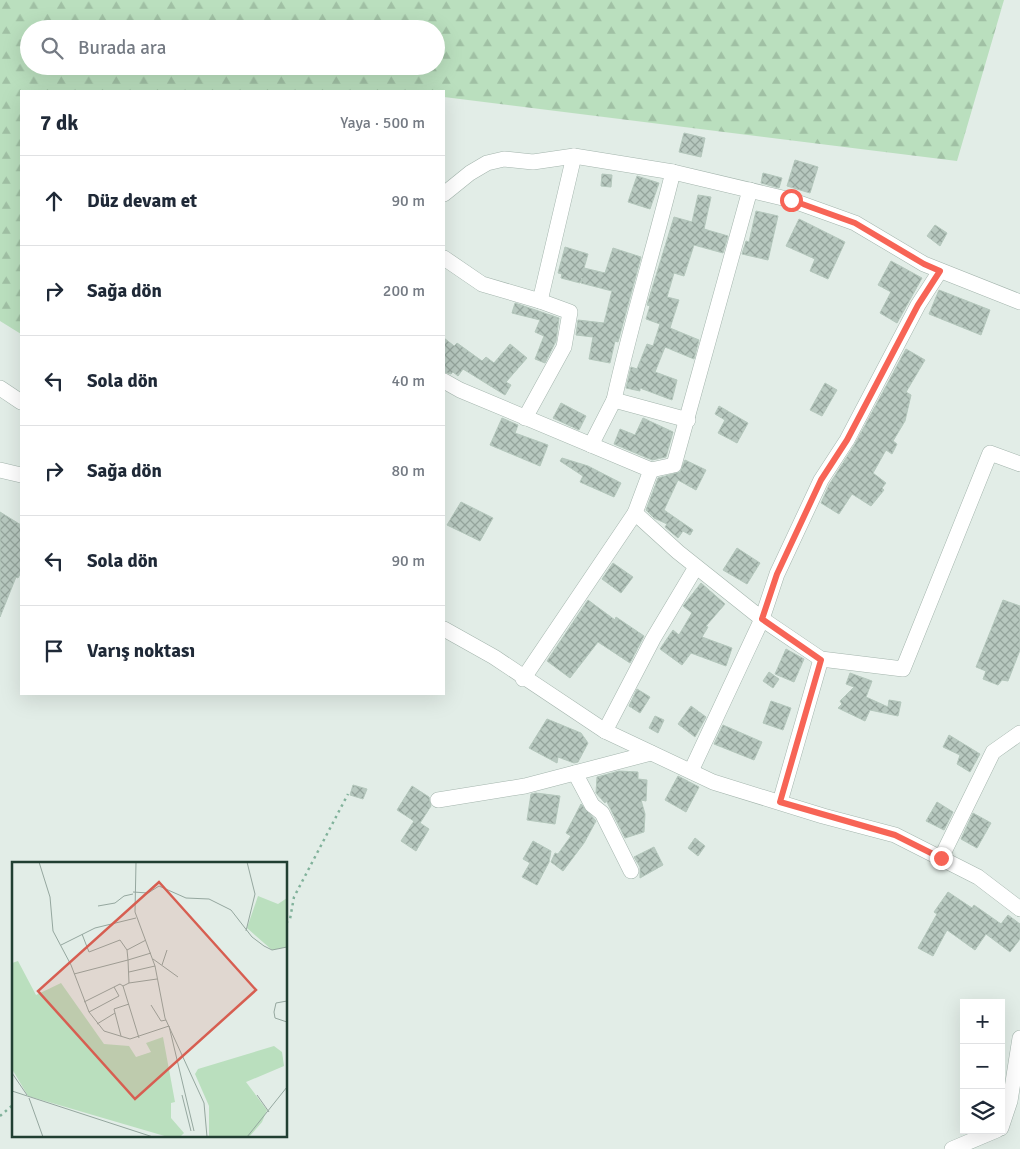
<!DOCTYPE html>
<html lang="tr">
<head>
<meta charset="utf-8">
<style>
	:root { --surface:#fff; --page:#f2f2f3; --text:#1f2937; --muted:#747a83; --line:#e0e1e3 }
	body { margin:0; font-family:Signika,sans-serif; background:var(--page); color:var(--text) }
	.controls { position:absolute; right:15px; bottom:15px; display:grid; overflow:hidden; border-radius:0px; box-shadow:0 5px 20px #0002 }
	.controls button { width:45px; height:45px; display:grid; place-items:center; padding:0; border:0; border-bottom:1px solid var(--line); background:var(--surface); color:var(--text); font:25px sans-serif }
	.stop { position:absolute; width:15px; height:15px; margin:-11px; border:4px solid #f76456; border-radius:50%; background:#fff }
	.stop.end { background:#f76456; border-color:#fff; box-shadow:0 1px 5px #0008 }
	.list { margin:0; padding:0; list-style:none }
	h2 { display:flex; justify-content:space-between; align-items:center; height:65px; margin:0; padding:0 20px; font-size:21px }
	h2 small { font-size:16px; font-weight:400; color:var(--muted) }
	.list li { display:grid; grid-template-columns:32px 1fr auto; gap:15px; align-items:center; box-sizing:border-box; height:90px; padding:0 20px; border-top:1px solid var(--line) }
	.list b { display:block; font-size:19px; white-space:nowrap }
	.list em { font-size:16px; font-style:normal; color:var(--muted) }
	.icon { flex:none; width:28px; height:28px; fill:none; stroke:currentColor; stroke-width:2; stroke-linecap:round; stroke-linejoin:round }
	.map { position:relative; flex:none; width:1020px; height:1149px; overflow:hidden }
	.search { position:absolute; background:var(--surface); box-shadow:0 5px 20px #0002; left:20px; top:20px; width:425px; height:55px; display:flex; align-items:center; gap:12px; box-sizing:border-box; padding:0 18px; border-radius:28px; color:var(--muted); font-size:19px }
	.panel { position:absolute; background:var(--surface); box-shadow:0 5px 20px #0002; left:20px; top:90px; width:425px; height:605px; border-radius:0px }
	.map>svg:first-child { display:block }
	.forest { fill:url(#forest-firs); fill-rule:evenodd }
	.building { fill:url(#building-cross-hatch); stroke:#b4c7bc }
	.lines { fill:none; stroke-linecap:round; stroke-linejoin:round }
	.minor-casing { stroke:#a4b5ad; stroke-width:16 }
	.path { stroke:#81b29b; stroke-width:2.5; stroke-dasharray:2.5 4; stroke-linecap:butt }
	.minor { stroke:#fff; stroke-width:15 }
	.route { stroke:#f76456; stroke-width:6 }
	.inset-road { fill:none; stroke:#95a79f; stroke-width:1 }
	.view { fill:#d75e51; fill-opacity:0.15; stroke:#d75e51; stroke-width:2.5 }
	.inset-edge { fill:none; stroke:#213f32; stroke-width:2.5 }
</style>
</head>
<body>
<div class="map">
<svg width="1020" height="1149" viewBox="0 0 1020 1149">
	<defs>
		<pattern id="forest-firs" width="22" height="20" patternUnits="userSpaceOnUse" patternTransform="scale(1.25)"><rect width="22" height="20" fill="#badfbe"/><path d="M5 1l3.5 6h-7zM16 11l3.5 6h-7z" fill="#a0c0a4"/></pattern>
		<pattern id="building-cross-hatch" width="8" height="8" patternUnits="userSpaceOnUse" patternTransform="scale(1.25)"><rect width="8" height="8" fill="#b7c8bf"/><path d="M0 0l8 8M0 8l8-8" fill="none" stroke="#94a49c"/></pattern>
	</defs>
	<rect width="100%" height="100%" fill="#e2ede7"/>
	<path class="forest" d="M0,0H1004L957,161L444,97V91H21V334L0,321ZM29,29H436V66H29Z"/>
	<g class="building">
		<path d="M684,133L705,138L701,157L679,152Z"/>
		<path d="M795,160L818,167L810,193L787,186Z"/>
		<path d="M763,173L782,178L779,188L761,183Z"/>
		<path d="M602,174L612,175L611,187L601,186Z"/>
		<path d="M637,176L659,183L650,209L628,202Z"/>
		<path d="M698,195L711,197L704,229L728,236L723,253L694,245L684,276L674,273L667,297L679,300L670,328L699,340L694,359L665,347L655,372L677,380L672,400L640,388V391L626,388L631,367L637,369L647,344L653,346L660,324L646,319L650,306L647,305L674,217L692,222Z"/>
		<path d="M756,211L778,216L768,260L742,254L746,241L749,242Z"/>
		<path d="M799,219L845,242L828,279L810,271L815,259L786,246Z"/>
		<path d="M935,225L947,233L940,246L927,236Z"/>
		<path d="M565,247L588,254L584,268L605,273L613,248L641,257L618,342L615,341L610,363L589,359L593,337L576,335L578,320L604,323L612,291L581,283L582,278L580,283L561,278L562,274L558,273Z"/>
		<path d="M891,261L922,278L897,323L880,313L891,292L878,285Z"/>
		<path d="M939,290L990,310L981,335L929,314Z"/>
		<path d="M515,303L559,318L556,341L545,363L535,359L544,336L535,332L540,320L512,313Z"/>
		<path d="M444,338L454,346L457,343L482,361L486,357L494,363L510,344L527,358L506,382L511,385L505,395L463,369L458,376L453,372L451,374L444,372Z"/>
		<path d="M906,349L925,360L906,392L911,395L905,421L893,441L897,444L892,454L886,450L873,473L886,483L882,488L884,490L871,506L852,494L839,514L821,503L829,485L855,444Z"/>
		<path d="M825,383L837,390L822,416L810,410Z"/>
		<path d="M561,403L586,416L579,430L553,418Z"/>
		<path d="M719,406L748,423L737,443L718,433L725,420L715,414Z"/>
		<path d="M502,418L518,425L515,433L548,445L540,466L490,445Z"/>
		<path d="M643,418L673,432L666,457L652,460L614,444L620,429L635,435Z"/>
		<path d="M562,458L588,466L621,483L614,497L580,482L583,476L560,461Z"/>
		<path d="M685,460L706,470L696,490L678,480L664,510L693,530L690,535L683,531L678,538L665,527L667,524L654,518L646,510L658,478L680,472Z"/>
		<path d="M461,502L493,518L480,541L447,525Z"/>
		<path d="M0,512L21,525V572L18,578L16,577L0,617Z"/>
		<path d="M737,548L760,563L747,584L723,570Z"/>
		<path d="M613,563L633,577L621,593L602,579Z"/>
		<path d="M701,583L725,604L706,626L708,627L702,637L732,648L726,666L691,653L682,665L660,649L673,630L679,635L692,613L683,606Z"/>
		<path d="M588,600L615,620L616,617L644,636L630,663L598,642L570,678L547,661Z"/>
		<path d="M1003,600L1020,606V650L1008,681L1002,680L998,685L983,679L986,671L976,667Z"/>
		<path d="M786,649L804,659L794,682L775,674Z"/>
		<path d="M769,672L779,679L773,688L763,681Z"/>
		<path d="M850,673L872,681L866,697L888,707L889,700L901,702L898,716L870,710L865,721L838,708L842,704L840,701L854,687L846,684Z"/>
		<path d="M637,689L650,697L640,713L629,706Z"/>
		<path d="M771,701L791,708L783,730L763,723Z"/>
		<path d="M691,706L706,717L695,737L678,724Z"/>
		<path d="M655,716L664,720L658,733L649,728Z"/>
		<path d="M547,719L581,733L588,743L578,762L574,763L558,757L557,763L529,748Z"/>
		<path d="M723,725L762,742L754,760L714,744Z"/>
		<path d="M949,735L980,754L970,772L957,764L960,755L943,747Z"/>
		<path d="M619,771L638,772V779L647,780L646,801L641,800L645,814L644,832L625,838L606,800L605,803L596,793L597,777Z"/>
		<path d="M678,776L699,787L686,812L665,800Z"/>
		<path d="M353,785L367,789L363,799L350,795Z"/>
		<path d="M412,786L429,797L431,806L420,823L429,829L416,851L401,841L414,821L397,810Z"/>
		<path d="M536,793L560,796L555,824L527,820L531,794Z"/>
		<path d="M937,802L953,812L944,830L926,821Z"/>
		<path d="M581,804L596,821L584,843L563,871L551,862L555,853L558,854L571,836L566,833Z"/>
		<path d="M973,813L991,823L977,848L961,839Z"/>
		<path d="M695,838L705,846L698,856L688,848Z"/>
		<path d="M533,841L551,851L549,862L537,885L522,877L530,863L523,859Z"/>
		<path d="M654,847L663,865L640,878V867L634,857Z"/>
		<path d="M948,892L972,908L974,905L1001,924L1008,915L1020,924V939L1010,952L986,934L975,950L947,930L933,956L918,948L937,914L934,912Z"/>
	</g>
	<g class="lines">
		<g class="minor-casing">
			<g id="minor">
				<path d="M673,172C654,248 631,323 614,400L688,420"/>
				<path d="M444,194L470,173L487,163L504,159L533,162L574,156L673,172L791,200L855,223L924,264L1020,302"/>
				<path d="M444,258L482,284L540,301L574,156"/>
				<path d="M444,381L460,390L651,470L635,513L678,552L762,619L777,574L821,480L847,440L918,305L940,271"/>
				<path d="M0,388L21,402"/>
				<path d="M525,418L564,347L570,312L540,301"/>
				<path d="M591,445L614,400"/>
				<path d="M0,470L21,475"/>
				<path d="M651,470L674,465L750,190"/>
				<path d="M444,629L494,657L605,731L713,782L823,816L895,835L978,877L1020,909"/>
				<path d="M523,679L635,513"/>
				<path d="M605,731L653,639L696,567"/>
				<path d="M691,771L762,619L821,659L903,669L990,453L1020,464"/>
				<path d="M575,773L592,805L602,813L631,871"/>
				<path d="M438,800L525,786L651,753"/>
				<path d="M780,802L821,659"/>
				<path d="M941,858L993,752L1020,733"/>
				<path d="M1001,1128L1010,1101L1020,1038"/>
				<path d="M952,1149L997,1130"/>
			</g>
		</g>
		<g class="path">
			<path d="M286,923L290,919L294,897L348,794"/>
			<path d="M0,1116L14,1104"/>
		</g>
		<use href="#minor" class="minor"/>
	</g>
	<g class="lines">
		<path class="route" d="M791,200L855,223L924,264L940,271L918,305L847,440L821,480L777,574L762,619L821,660L780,802L895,835L941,858"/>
	</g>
	<g transform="translate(12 862)">
		<rect width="275" height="275" fill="#e2ede7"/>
		<path d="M246,34L266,42L275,36V85L260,88L235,66ZM6,99L24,133L49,121L92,182L117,184L124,195L139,190L134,181L151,175L163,240L159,241V256L172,271L168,275H156L16,234L0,207V101ZM262,184L270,190L272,204L234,220L255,248L250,260L237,275H197V244L183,212L186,207Z" fill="#badfbe"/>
		<path class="inset-road" d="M27,0L38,35L41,69L59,103L77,150L92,169L118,177L157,164L182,269M124,0L123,50L143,104L153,156L192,241L195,275M121,30L136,31L147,24L174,36L197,37L219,48L240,75L252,84L260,88L275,85M86,44L103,41L112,34L121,32M234,69L243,32L235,0M70,72L77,90L108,78L115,88L116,98L139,91M49,83L83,66L124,56M115,88L134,78M141,97L166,115M150,103L155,88M117,110L143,104M62,112L116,98L117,121L111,124L127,176M117,121L145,117M275,139L264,141L262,150L263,156L275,160M72,140L108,122L111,124M139,143L149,159L154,158M77,150L107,134L102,125M103,151L102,147L117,142M85,162L103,151L109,174M0,211L15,233M0,229L141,275M170,233L179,269M245,233L257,250M17,236L31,275M235,275L275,225"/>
		<path class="view" d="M147,20L244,128L123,237L26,129Z"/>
		<rect width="275" height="275" class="inset-edge"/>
	</g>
</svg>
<div class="controls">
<button>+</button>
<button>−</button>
<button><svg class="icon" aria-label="layers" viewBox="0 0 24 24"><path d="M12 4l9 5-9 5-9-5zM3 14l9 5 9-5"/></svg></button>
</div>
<div class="stop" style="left:791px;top:200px"></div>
<div class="stop end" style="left:941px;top:858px"></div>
<div class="search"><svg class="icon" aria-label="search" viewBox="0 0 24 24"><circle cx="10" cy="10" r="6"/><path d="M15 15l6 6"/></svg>Burada ara</div>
<section class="panel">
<h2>7 dk<small>Yaya · 500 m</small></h2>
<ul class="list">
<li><svg class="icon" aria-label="ahead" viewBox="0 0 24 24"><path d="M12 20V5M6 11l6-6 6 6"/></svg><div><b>Düz devam et</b></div><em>90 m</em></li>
<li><svg class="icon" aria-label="right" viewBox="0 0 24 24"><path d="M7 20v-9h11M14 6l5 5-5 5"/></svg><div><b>Sağa dön</b></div><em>200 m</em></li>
<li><svg class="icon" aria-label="left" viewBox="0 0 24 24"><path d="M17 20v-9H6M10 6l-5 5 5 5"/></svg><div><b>Sola dön</b></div><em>40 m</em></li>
<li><svg class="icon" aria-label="right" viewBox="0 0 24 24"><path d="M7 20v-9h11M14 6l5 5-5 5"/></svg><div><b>Sağa dön</b></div><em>80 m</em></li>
<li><svg class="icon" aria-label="left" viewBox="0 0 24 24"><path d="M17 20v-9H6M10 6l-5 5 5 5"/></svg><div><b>Sola dön</b></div><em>90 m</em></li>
<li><svg class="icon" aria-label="arrive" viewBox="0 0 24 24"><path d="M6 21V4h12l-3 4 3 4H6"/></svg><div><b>Varış noktası</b></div></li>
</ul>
</section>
</div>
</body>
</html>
